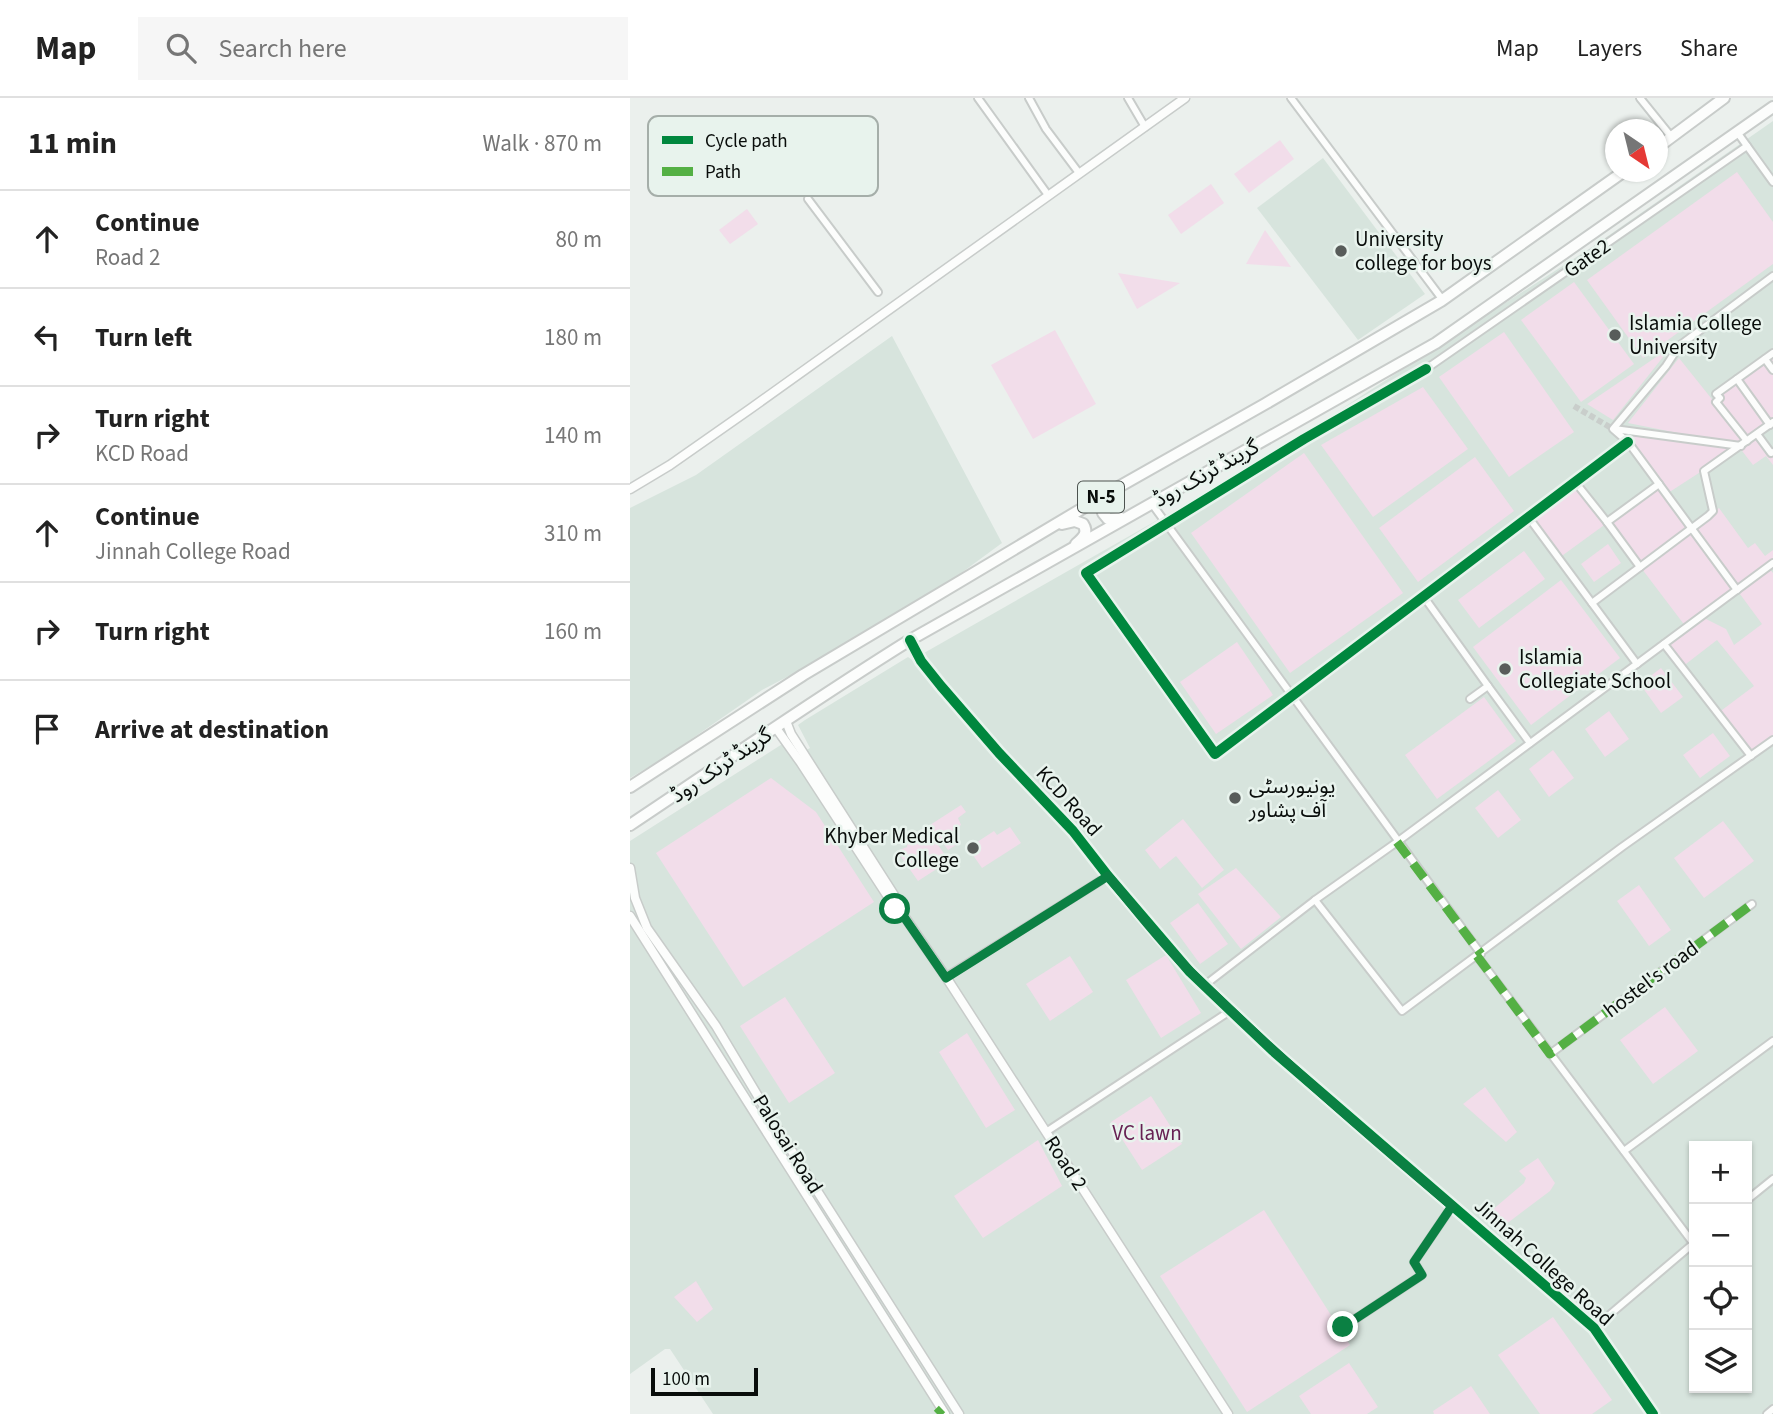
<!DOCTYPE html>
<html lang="en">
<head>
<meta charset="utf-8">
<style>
	:root { --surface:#fff; --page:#f6f6f6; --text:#222; --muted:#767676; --line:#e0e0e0 }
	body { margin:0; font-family:"Source Sans 3","Noto Sans Arabic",sans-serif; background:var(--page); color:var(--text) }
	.controls { position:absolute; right:21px; bottom:21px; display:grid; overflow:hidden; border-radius:0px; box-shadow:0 2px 5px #0004 }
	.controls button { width:63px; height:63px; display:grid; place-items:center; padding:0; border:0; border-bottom:2px solid var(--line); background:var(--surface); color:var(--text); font:35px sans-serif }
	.compass { position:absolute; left:975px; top:21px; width:63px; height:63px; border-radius:50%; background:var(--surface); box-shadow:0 2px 5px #0004; rotate:145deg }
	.scale { position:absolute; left:21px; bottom:18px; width:107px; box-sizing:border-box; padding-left:7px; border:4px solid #090d0b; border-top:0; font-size:19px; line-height:24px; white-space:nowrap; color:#090d0b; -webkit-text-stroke:5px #e8f3ed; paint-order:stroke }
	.stop { position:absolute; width:21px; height:21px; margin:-16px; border:5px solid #0b8043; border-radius:50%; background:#fff }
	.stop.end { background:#0b8043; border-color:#fff; box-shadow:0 2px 7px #0008 }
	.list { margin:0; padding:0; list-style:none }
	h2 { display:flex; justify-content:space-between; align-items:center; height:91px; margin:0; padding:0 28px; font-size:30px }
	h2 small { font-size:23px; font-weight:400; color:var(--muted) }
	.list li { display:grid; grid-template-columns:46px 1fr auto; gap:21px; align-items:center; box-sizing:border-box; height:98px; padding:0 28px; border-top:2px solid var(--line) }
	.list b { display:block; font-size:26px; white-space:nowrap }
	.list p { margin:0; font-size:23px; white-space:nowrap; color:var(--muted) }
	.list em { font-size:23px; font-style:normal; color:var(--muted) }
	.icon { flex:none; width:38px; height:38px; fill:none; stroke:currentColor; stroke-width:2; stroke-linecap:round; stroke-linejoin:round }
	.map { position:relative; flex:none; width:1143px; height:1316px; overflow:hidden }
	header { display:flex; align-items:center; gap:42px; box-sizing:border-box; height:98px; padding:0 35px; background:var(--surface); border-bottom:2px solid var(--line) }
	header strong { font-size:33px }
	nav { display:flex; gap:38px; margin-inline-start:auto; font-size:24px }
	.search { width:490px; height:63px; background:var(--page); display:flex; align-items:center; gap:18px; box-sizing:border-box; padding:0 24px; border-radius:0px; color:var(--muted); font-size:26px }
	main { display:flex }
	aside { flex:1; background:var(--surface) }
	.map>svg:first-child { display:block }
	.built { fill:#d7e4dd; fill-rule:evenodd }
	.green { fill:#f2ddea; fill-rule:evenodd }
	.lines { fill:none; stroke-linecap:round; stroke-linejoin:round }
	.minor-tunnel { stroke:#c9cecb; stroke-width:6; stroke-dasharray:6 3; stroke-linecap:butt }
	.minor-casing { stroke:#c8ccca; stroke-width:10 }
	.tertiary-casing { stroke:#c8ccca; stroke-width:11 }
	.trunk-casing { stroke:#c8ccca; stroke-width:14 }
	.minor { stroke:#fcfdfc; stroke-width:6 }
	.tertiary { stroke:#fcfdfc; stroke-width:8 }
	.trunk { stroke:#fcfdfc; stroke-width:10 }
	.quiet { stroke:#54b044; stroke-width:9; stroke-dasharray:18 9; stroke-linecap:butt }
	.cycleway-casing { stroke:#e8f3ed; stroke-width:15 }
	.cycleway { stroke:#00873e; stroke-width:10 }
	.route { stroke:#0b8043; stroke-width:9 }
	.poi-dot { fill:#585c5a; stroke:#e8f3ed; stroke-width:2.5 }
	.labels { text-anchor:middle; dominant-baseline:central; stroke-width:5; stroke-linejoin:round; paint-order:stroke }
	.shield { fill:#e8f3ed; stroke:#4c524f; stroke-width:2 }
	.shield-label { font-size:19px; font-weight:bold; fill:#090d0b }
	.poi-label { font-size:21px; fill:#090d0b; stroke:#e8f3ed; text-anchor:start }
	.street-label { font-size:21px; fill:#090d0b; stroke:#e8f3ed }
	.park-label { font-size:21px; fill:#672153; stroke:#e8f3ed }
	.key { fill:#e8f3ed; stroke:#a5aea9; stroke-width:2 }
	.key-label { font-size:19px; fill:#090d0b }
</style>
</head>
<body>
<header>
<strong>Map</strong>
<div class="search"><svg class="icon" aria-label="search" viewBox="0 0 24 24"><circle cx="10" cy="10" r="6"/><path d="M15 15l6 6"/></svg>Search here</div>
<nav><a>Map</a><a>Layers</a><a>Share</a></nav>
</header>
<main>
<aside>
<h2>11 min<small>Walk · 870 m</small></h2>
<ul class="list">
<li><svg class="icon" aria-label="ahead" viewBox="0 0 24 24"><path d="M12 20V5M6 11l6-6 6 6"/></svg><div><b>Continue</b><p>Road 2</p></div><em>80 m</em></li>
<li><svg class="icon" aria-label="left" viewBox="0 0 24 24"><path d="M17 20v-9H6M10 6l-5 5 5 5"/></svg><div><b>Turn left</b></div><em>180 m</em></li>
<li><svg class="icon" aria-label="right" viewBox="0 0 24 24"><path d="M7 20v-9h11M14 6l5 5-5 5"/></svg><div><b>Turn right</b><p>KCD Road</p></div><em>140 m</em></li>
<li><svg class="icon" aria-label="ahead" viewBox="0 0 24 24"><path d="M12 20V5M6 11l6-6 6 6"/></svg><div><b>Continue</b><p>Jinnah College Road</p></div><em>310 m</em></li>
<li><svg class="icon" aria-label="right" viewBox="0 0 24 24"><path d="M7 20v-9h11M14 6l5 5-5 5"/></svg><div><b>Turn right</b></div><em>160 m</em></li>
<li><svg class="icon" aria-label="arrive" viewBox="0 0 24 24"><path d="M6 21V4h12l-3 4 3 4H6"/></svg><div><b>Arrive at destination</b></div></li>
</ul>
</aside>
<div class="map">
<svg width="1143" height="1316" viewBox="0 0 1143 1316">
	<rect width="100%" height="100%" fill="#ebf0ed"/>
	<g class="built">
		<path d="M1143,23V1316H83L40,1251H35L0,1276V743L157,643L166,658L180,650L168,627L175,622L278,559L287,565L291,563L295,560L294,555L531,420L702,317L965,147ZM1064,1048H1117V1290H1064Z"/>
		<path d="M693,60L795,196L728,242L627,110Z"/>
		<path d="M262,238L372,445L270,520L132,592L37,658L0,680V410L66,377Z"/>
	</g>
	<g class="green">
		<path d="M650,42L664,61L619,95L604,76Z"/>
		<path d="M1107,74L1143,124V166L1013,260L957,182Z"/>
		<path d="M581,86L594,105L551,136L538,117Z"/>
		<path d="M117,111L128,126L100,146L89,132Z"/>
		<path d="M635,132L661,169L616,166Z"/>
		<path d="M488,175L550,185L507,211Z"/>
		<path d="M944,184L1004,266L951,304L891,222Z"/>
		<path d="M425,232L466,306L403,341L361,267Z"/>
		<path d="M874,234L944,334L879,379L809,279Z"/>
		<path d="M1041,249L983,322L957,306Z"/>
		<path d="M1143,255V324L1127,336L1143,354V367L1136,358L1123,367L1109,349L1038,395L1063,429L1089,410L1118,450L1125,445L1135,458L1143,452V465L1138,469L1143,475V642L1121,658L1088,615L1124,588L1087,542L1052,569L1034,546L1056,529L977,425L929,460L899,420L946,385L978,424L1030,386L991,332L1098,345L998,325L1049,260L1085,305L1087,296ZM1107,492L1132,526L1104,547L1096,531L1072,519Z"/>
		<path d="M793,289L838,351L743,419L691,347Z"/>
		<path d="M674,355L773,495L660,575L561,435Z"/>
		<path d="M845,359L884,413L788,484L749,430Z"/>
		<path d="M978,446L991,465L964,484L951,466Z"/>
		<path d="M894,453L915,481L849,530L828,502Z"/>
		<path d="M931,482L990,560L901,627L843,549Z"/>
		<path d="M607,544L643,597L586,636L550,584Z"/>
		<path d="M1031,570L1053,599L1031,615L1010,586Z"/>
		<path d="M854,599L886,643L807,701L775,657Z"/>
		<path d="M979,613L999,641L975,659L955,631Z"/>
		<path d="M1083,635L1100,658L1070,680L1053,657Z"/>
		<path d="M923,652L944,680L919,699L899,671Z"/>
		<path d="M141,680L186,714L244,804L113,889L26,755Z"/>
		<path d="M868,692L891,722L868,740L845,710Z"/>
		<path d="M331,707L336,714L328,720L331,727L319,736L326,747L318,752L300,727Z"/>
		<path d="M553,721L594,772L572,790L546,758L530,771L515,752Z"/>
		<path d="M1093,723L1124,763L1074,800L1044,760Z"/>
		<path d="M296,729L319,763L288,783L267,753L277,749L279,739Z"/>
		<path d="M380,729L391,745L352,770L338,750L364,733L367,737Z"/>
		<path d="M606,770L651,819L611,851L568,796Z"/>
		<path d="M1009,787L1041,832L1019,848L987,803Z"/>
		<path d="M568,805L598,846L570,866L540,825Z"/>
		<path d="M536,857L571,915L531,940L496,882Z"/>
		<path d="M440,858L463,894L420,923L396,886Z"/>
		<path d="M155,899L205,975L159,1005L110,928Z"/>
		<path d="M1035,909L1068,953L1023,986L990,942Z"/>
		<path d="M337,935L385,1012L356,1030L309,954Z"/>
		<path d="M855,989L887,1034L876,1044L833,1006Z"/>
		<path d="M521,998L552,1046L512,1072L481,1024Z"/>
		<path d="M408,1042L432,1088L353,1140L324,1098Z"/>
		<path d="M908,1060L925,1085L920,1093L867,1133L854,1119L894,1085L896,1080L889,1073Z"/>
		<path d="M634,1112L720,1247L617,1314L530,1178Z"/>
		<path d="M66,1183L83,1211L67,1224L44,1199Z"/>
		<path d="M923,1219L982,1302L962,1316H910L868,1257Z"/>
		<path d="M719,1265L748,1309L737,1316H681L669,1298Z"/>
		<path d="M841,1288L860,1316H804L803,1313Z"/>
	</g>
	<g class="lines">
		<path class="minor-tunnel" d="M944,308L983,331"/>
		<g class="minor-casing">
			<g id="minor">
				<path d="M348,0L418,97"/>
				<path d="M399,0L416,31L449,75"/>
				<path d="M498,0L515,29"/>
				<path d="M661,0L812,201"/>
				<path d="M1010,0L1039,36"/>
				<path d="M1107,34L1143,84"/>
				<path d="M178,101L248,194"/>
				<path d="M1135,261L1143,272"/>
				<path d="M1107,281L1140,327"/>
				<path d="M984,331L1111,348"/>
				<path d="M1127,336L1141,355L1143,354"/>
				<path d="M1117,343L1086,304L1090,300L1086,296L1143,255"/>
				<path d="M998,344L585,656L456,475L674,341L783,280L1117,48"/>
				<path d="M946,385L977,424L1029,386"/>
				<path d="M522,406L851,856"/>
				<path d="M899,420L1007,566"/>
				<path d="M977,424L1010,469"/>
				<path d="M1107,492L998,344L983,331L1036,268L1049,248L1143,178"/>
				<path d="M794,499L858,588"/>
				<path d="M962,505L1078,418L1083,413L1074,373L1143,324"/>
				<path d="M280,542L291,563L311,588L369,655L443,733L478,778L560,874L642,952L964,1230L1023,1316"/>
				<path d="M1034,546L1121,658"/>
				<path d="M840,601L858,588L900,645"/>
				<path d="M685,802L772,913L992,749L1143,642"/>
				<path d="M847,858L1063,1145"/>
				<path d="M316,879L478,778"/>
				<path d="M575,887L685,802L767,744L1143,465"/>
				<path d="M920,956L1122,806"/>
				<path d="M416,1034L600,913"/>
				<path d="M994,1053L1143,943"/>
				<path d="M1117,1102L1143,1081"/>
				<path d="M713,1229L792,1177L784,1164L822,1108"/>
				<path d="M964,1230L1064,1145"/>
				<path d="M1137,1316L1143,1311"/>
			</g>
		</g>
		<g class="tertiary-casing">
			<g id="tertiary">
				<path d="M0,391L40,367L120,311L555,0"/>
				<path d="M156,623L161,636L271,808L272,815"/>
				<path d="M146,630L171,665L266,811L272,815L316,879L598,1316"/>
				<path d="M0,770L5,800L17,830L86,928L144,1025L329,1316"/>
				<path d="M0,818L315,1316"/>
			</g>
		</g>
		<g class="trunk-casing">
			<g id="trunk">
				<path d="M1028,49L1094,0"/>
				<path d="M487,397L474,406L473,415L478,421L491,420"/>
				<path d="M432,426L445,423L453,426C459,435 453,440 446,446"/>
				<path d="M0,689L173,577L485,391L635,306L811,203L993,74"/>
				<path d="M0,727C93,665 185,601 280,542L806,245L1143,9"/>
			</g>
		</g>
		<use href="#minor" class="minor"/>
		<use href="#tertiary" class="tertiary"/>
		<use href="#trunk" class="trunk"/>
		<g class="quiet">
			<path d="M767,744L851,856"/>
			<path d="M847,858L920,956L1122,806"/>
			<path d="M307,1316L312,1311"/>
		</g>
		<g class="cycleway-casing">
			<g id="cycleway">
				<path d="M796,271L674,341L456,475L585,656L998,344"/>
				<path d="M280,542L291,563L311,588L369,655L443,733L478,778L560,874L642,952L964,1230L1023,1316"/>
			</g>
		</g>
		<use href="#cycleway" class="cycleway"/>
	</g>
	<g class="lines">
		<path class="route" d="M265,811L272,816L316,880L478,778C505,810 531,845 561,874C644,956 733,1033 822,1108L784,1164L792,1177L713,1229"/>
	</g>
	<g class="poi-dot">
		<circle cx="711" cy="153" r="7"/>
		<circle cx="985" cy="237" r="7"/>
		<circle cx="875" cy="571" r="7"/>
		<circle cx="605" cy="700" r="7"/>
		<circle cx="343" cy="750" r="7"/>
	</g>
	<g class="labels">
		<rect class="shield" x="448" y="383.5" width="46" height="31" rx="5"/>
		<g class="shield-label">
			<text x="471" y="399">N-5</text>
		</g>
		<g class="poi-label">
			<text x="725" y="141">University<tspan x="725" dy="24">college for boys</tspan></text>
			<text x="999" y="225">Islamia College<tspan x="999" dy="24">University</tspan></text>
			<text x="889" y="559">Islamia<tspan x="889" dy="24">Collegiate School</tspan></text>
			<text x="619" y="688">یونیورسٹی<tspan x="619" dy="24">آف پشاور</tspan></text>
			<text x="329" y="738" text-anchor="end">Khyber Medical<tspan x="329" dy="24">College</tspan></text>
		</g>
		<g class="street-label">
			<text transform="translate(957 160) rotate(-35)">Gate2</text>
			<text transform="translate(576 375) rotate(-29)">گرینڈ ٹرنک روڈ</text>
			<text transform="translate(91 667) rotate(-34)">گرینڈ ٹرنک روڈ</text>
			<text transform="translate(439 703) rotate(48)">KCD Road</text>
			<text transform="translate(1021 881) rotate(-37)">hostel's road</text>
			<text transform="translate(158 1046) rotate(58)">Palosai Road</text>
			<text transform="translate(436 1065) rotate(57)">Road 2</text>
			<text transform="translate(914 1164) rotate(42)">Jinnah College Road</text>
		</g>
		<g class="park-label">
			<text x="517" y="1035">VC lawn</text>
		</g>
	</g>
	<rect x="18" y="18" width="230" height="80" rx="10" class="key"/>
	<rect x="32" y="38" width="31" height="8" fill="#00873e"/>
	<rect x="32" y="69" width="31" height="9" fill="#54b044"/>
	<g class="key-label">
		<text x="75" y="49">Cycle path</text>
		<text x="75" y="80">Path</text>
	</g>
</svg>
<div class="controls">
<button>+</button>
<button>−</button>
<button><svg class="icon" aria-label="locate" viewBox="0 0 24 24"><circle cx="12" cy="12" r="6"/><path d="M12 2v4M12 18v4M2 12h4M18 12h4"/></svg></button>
<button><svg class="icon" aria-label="layers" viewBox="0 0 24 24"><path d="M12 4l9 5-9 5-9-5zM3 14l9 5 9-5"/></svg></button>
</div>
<svg class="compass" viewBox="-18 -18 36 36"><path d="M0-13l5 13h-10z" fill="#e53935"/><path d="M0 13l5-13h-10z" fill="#767676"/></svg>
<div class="scale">100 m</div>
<div class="stop" style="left:265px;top:811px"></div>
<div class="stop end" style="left:713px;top:1229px"></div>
</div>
</main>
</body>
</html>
